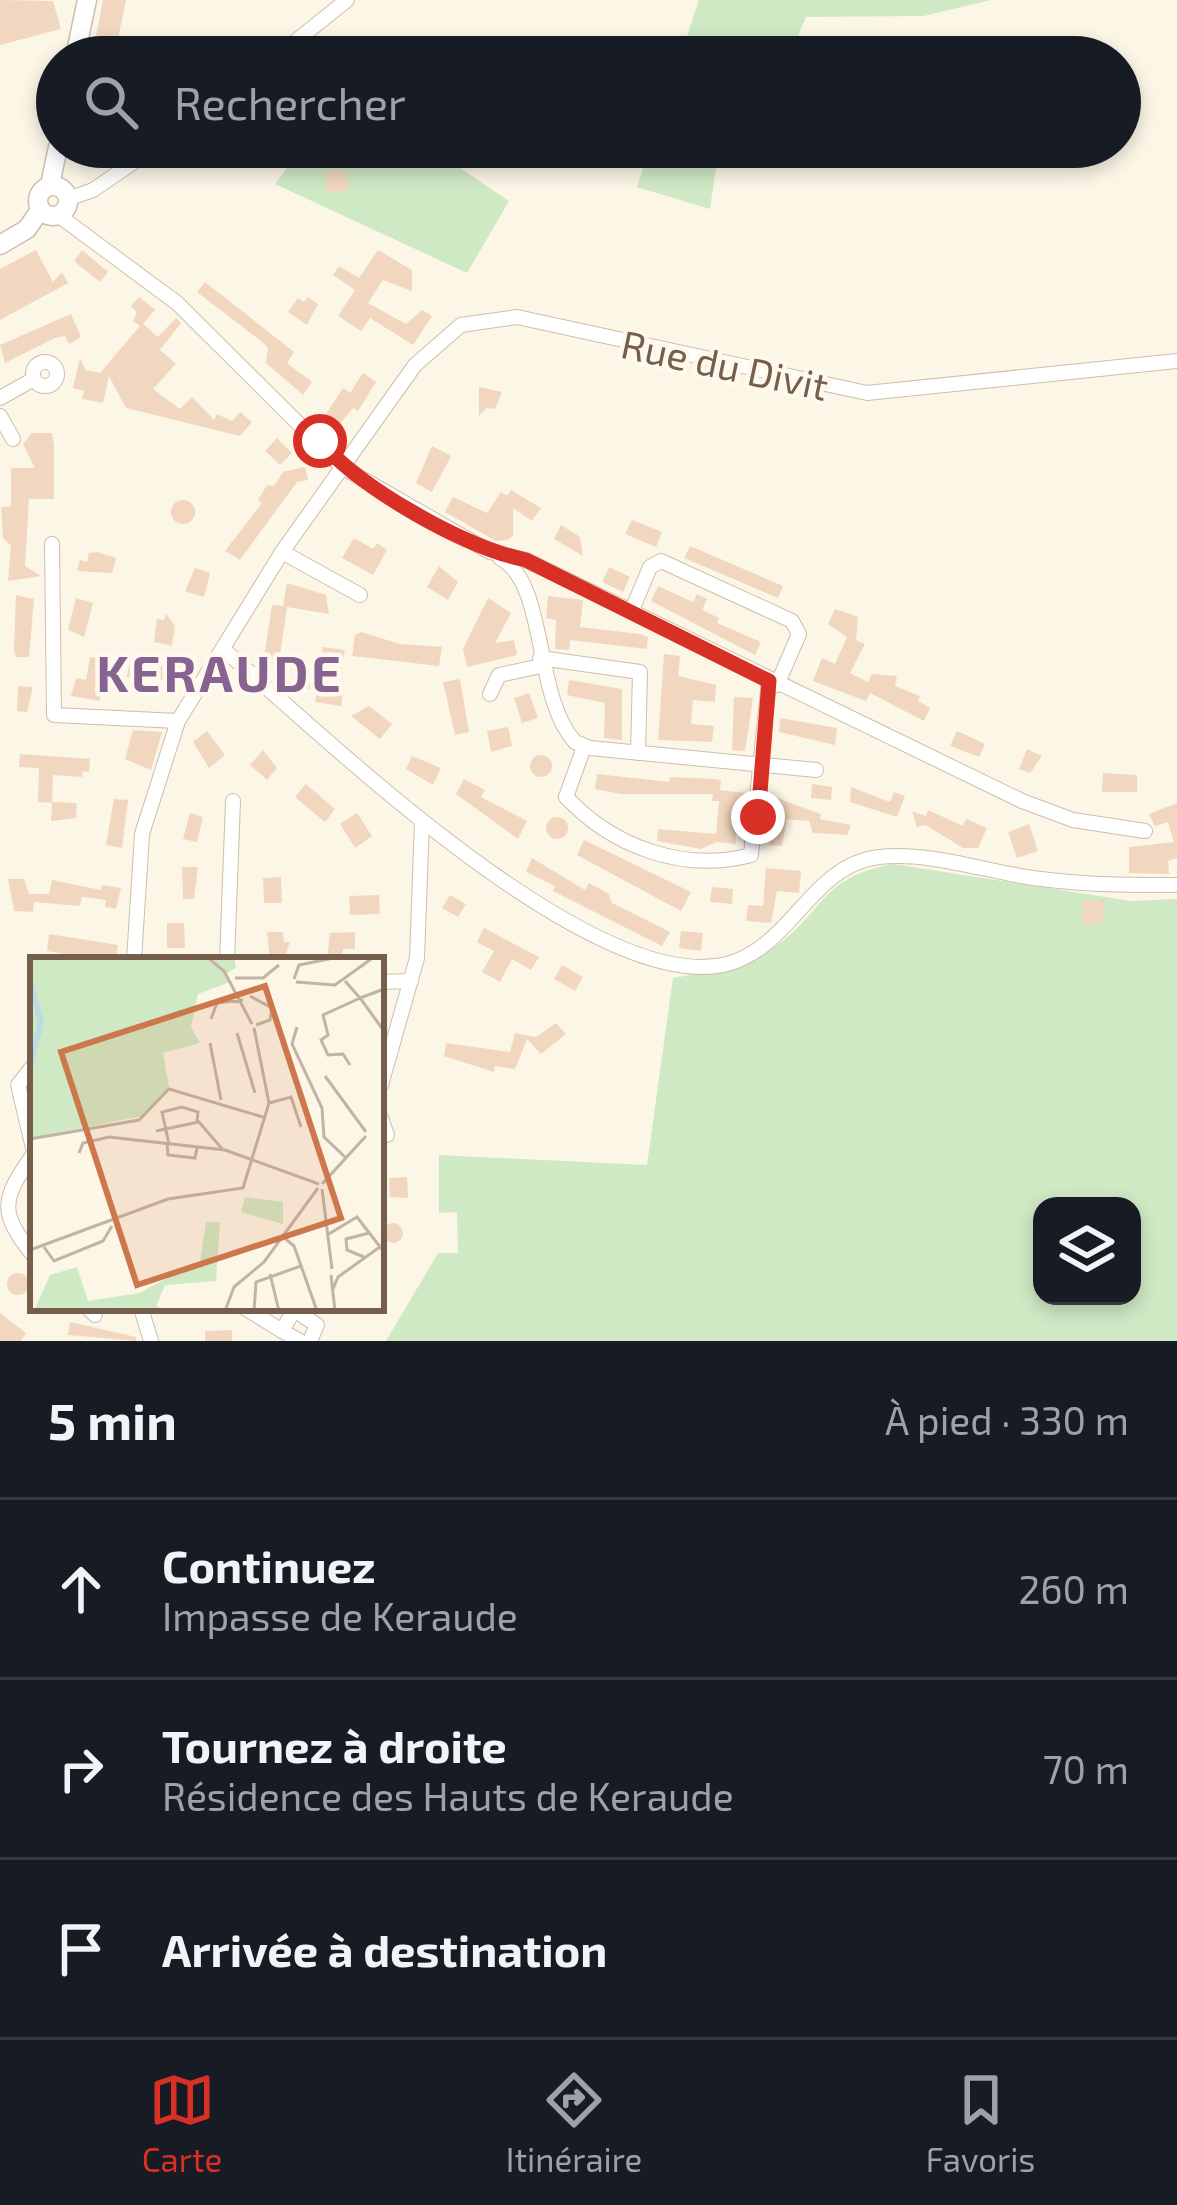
<!DOCTYPE html>
<html lang="fr">
<head>
<meta charset="utf-8">
<style>
	:root { --surface:#171b24; --page:#20242c; --text:#f1f3f6; --muted:#9ea1a6; --line:#363941; --accent:#d93025 }
	body { margin:0; font-family:"Exo 2",sans-serif; background:var(--page); color:var(--text) }
	.controls { position:absolute; right:36px; bottom:36px; display:grid; overflow:hidden; border-radius:24px; box-shadow:0 6px 18px #0003 }
	.controls button { width:108px; height:108px; display:grid; place-items:center; padding:0; border:0; border-bottom:3px solid var(--line); background:var(--surface); color:var(--text); font:60px sans-serif }
	.stop { position:absolute; width:36px; height:36px; margin:-27px; border:9px solid #d93025; border-radius:50%; background:#fff }
	.stop.end { background:#d93025; border-color:#fff; box-shadow:0 3px 12px #0008 }
	.list { margin:0; padding:0; list-style:none }
	h2 { display:flex; justify-content:space-between; align-items:center; height:156px; margin:0; padding:0 48px; font-size:51px }
	h2 small { font-size:39px; font-weight:400; color:var(--muted) }
	.list li { display:grid; grid-template-columns:78px 1fr auto; gap:36px; align-items:center; box-sizing:border-box; height:180px; padding:0 48px; border-top:3px solid var(--line) }
	.list b { display:block; font-size:45px; white-space:nowrap }
	.list p { margin:0; font-size:39px; white-space:nowrap; color:var(--muted) }
	.list em { font-size:39px; font-style:normal; color:var(--muted) }
	.icon { flex:none; width:66px; height:66px; fill:none; stroke:currentColor; stroke-width:2; stroke-linecap:round; stroke-linejoin:round }
	.map { position:relative; flex:none; width:1177px; height:1341px; overflow:hidden }
	.search { position:absolute; background:var(--surface); box-shadow:0 6px 18px #0003; left:36px; right:36px; top:36px; height:132px; display:flex; align-items:center; gap:30px; box-sizing:border-box; padding:0 42px; border-radius:66px; color:var(--muted); font-size:45px }
	.sheet { height:696px; background:var(--surface) }
	nav { display:flex; justify-content:space-around; align-items:center; box-sizing:border-box; height:168px; border-top:3px solid var(--line); background:var(--surface); font-size:33px; color:var(--muted) }
	nav a { display:grid; justify-items:center; gap:6px }
	nav .on { color:var(--accent) }
	.map>svg:first-child { display:block }
	.green { fill:#d0e9c5; fill-rule:evenodd }
	.building { fill:#f1d7bf }
	.lines { fill:none; stroke-linecap:round; stroke-linejoin:round }
	.minor-casing { stroke:#cebead; stroke-width:16 }
	.tertiary-casing { stroke:#cebead; stroke-width:21 }
	.minor { stroke:#fff; stroke-width:14 }
	.tertiary { stroke:#fff; stroke-width:18 }
	.route { stroke:#d93025; stroke-width:15 }
	.labels { text-anchor:middle; dominant-baseline:central; stroke-width:9; stroke-linejoin:round; paint-order:stroke }
	.street-label { font-size:39px; fill:#755e4b; stroke:#fff9ed }
	.district-label { font-size:51px; font-weight:bold; letter-spacing:3px; fill:#866391; stroke:#fff9ed }
	.inset-river { fill:none; stroke:#bbdbe5; stroke-width:6 }
	.inset-road { fill:none; stroke:#c2b4a4; stroke-width:3 }
	.view { fill:#cd774d; fill-opacity:0.15; stroke:#cd774d; stroke-width:6 }
	.inset-edge { fill:none; stroke:#755e4b; stroke-width:6 }
</style>
</head>
<body>
<div class="map">
<svg width="1177" height="1341" viewBox="0 0 1177 1341">
	<rect width="100%" height="100%" fill="#fcf6e7"/>
	<g class="green">
		<path d="M699,0H991L924,16L806,17L789,57H680Z"/>
		<path d="M303,147H429L509,201L467,273L275,184Z"/>
		<path d="M650,147H753L718,154L710,209L637,187Z"/>
		<path d="M893,864L1131,901L1177,899V1341H386L438,1253H458L457,1212L439,1213V1155L647,1165L673,978C707,972 744,968 773,948C825,913 819,877 893,864ZM1042,1206H1132V1296H1042Z"/>
	</g>
	<g class="building">
		<path d="M0,0L53,1L61,29L0,45Z"/>
		<path d="M103,0H126L114,57H92Z"/>
		<path d="M325,170H344L350,185L345,192H326Z"/>
		<path d="M36,250L53,282L62,272L68,283L0,320V269Z"/>
		<path d="M82,250L108,272L100,282L74,261Z"/>
		<path d="M378,250L412,270V291L383,280L368,303L406,324L422,310L432,316L413,345L370,318L361,331L338,316L355,290L333,275L339,266L359,278Z"/>
		<path d="M205,282L294,352L287,363L312,382L303,395L266,363L268,348L261,341L197,292Z"/>
		<path d="M139,297L155,310L143,324L158,337L176,318L181,323L160,350L176,364L153,389L180,409L192,397L214,420L217,414L232,421L240,412L252,422L240,436L126,408L109,376L103,403L82,399L84,391L73,388L80,358L86,370L100,373L140,326L133,321L137,312L131,306Z"/>
		<path d="M308,297L318,304L307,325L288,312L298,298L304,302Z"/>
		<path d="M71,314L81,337L69,344L65,336L55,338L5,363L0,345Z"/>
		<path d="M363,373L376,382L358,411L353,408L335,430L323,422L326,414L343,388L350,393Z"/>
		<path d="M479,387L502,392L495,409L487,408L479,416Z"/>
		<path d="M32,433H52L54,446V499H29L25,566L41,576L8,581L11,546L3,538L1,507L11,506V468H35L23,444Z"/>
		<path d="M277,438L292,453L280,465L265,451Z"/>
		<path d="M432,446L451,456L432,492L416,483Z"/>
		<path d="M305,467L308,480L297,482L240,560L225,551L262,503L258,500L267,485L274,486L283,472Z"/>
		<path d="M511,490L541,508L532,521L513,508V536L507,540L496,541L445,512L453,497L487,513L501,492L507,496Z"/>
		<circle cx="183" cy="512" r="12"/>
		<path d="M632,520L662,532L656,547L625,534Z"/>
		<path d="M561,525L580,537L583,556L554,539Z"/>
		<path d="M354,538L373,549L377,543L387,550L373,575L342,558Z"/>
		<path d="M690,546L783,586L778,598L684,558Z"/>
		<path d="M97,552L116,558L112,573L77,571L80,560L87,562L89,553Z"/>
		<path d="M439,566L458,582L448,600L427,587Z"/>
		<path d="M609,567L630,577L623,592L602,582Z"/>
		<path d="M195,568L210,573L204,597L185,591Z"/>
		<path d="M287,583L326,595L329,614L287,607L280,655L273,665L263,664L272,605L283,606Z"/>
		<path d="M658,586L693,602L697,594L707,599L702,610L719,618L717,623L761,642L755,655L651,601Z"/>
		<path d="M16,595L34,599L29,657H16L14,650Z"/>
		<path d="M548,596L583,600L580,627L640,634L648,637L647,649L570,640L569,650L555,649L556,620L546,618Z"/>
		<path d="M76,598L93,603L84,637L68,630Z"/>
		<path d="M488,598L511,613L495,643L514,640L517,655L467,667L463,649Z"/>
		<path d="M835,609L858,617L856,640L865,644L850,673L868,682L872,674L897,676L895,686L920,696L918,701L930,708L924,721L870,693L866,701L813,681L822,658L835,664L847,637L828,624Z"/>
		<path d="M166,613L175,626L172,646L154,642L157,619L164,620Z"/>
		<path d="M361,632L400,644L442,647L439,666L352,656L355,635Z"/>
		<path d="M323,647L345,650L341,668H334L330,689L343,691L341,706L315,702L317,690L296,687L297,668L319,670Z"/>
		<path d="M664,654L680,656L678,676L716,685L715,702L693,700L691,724L714,726L712,742L658,740Z"/>
		<path d="M90,657L98,658L100,701L71,696L76,678L86,680Z"/>
		<path d="M164,658L184,662L181,676L170,674L169,680L127,677L130,660L162,666Z"/>
		<path d="M460,679L469,732L455,735L443,682Z"/>
		<path d="M569,680L622,689V740L604,738L605,703L567,695Z"/>
		<path d="M18,686L33,687L27,712L17,711Z"/>
		<path d="M529,693L538,718L522,723L514,698Z"/>
		<path d="M734,697L753,698L745,751L732,750Z"/>
		<path d="M369,706L392,724L380,739L351,716Z"/>
		<path d="M780,718L837,728L835,745L779,732Z"/>
		<path d="M508,727L512,746L491,752L487,731Z"/>
		<path d="M133,730L162,732L151,770L125,759Z"/>
		<path d="M207,731L225,755L209,768L193,742Z"/>
		<path d="M957,731L985,744L979,757L950,746Z"/>
		<path d="M1027,749L1042,756L1030,773L1019,769Z"/>
		<path d="M263,750L277,768L267,780L250,765Z"/>
		<path d="M20,754L90,759L89,772L83,771L82,777L53,775L52,803L38,802L39,768L19,767Z"/>
		<circle cx="541" cy="766" r="11"/>
		<path d="M412,756L441,768L433,785L406,769Z"/>
		<path d="M1103,773L1137,775V792H1102Z"/>
		<path d="M597,774L669,782L670,777L716,779L721,781L720,790L746,793L745,808L735,807L736,844L716,842L701,849L657,841L658,829L716,834L719,801H712L713,794H621L595,789Z"/>
		<path d="M464,779L485,790L481,797L527,821L518,839L456,794Z"/>
		<path d="M306,784L335,809L325,822L295,797Z"/>
		<path d="M812,784L832,787L831,800L811,798Z"/>
		<path d="M851,787L890,802L894,792L905,796L897,817L850,802Z"/>
		<path d="M777,798L821,814L820,819L851,825L847,835L813,833L809,821L787,819L782,846L769,845Z"/>
		<path d="M114,799L128,800L122,848L106,845Z"/>
		<path d="M52,802L77,803L76,818L51,821Z"/>
		<path d="M1177,803V858L1168,861L1169,874L1129,873V847L1174,842L1168,822L1155,826L1149,814Z"/>
		<path d="M928,810L963,826L966,819L987,828L978,848H963L926,825L917,827L912,811L926,816Z"/>
		<path d="M190,813L203,817L197,842L183,839Z"/>
		<path d="M357,813L372,836L355,848L340,824Z"/>
		<circle cx="557" cy="828" r="11"/>
		<path d="M1029,824L1038,851L1017,858L1008,832Z"/>
		<path d="M584,840L691,892L681,911L577,855Z"/>
		<path d="M532,858L585,890L589,883L609,894L612,903L670,932L662,946L553,891L555,886L526,872Z"/>
		<path d="M182,867H198L194,899H183Z"/>
		<path d="M766,868L801,871L799,893L777,891L771,923L746,921L748,905L763,906Z"/>
		<path d="M281,877L282,903H264L263,878Z"/>
		<path d="M8,879H24L29,894H49L52,880L101,890L102,885L121,888L116,909L105,907L106,900L82,897L80,906L34,902L33,912L14,911Z"/>
		<path d="M712,887L733,889L732,904L710,902Z"/>
		<path d="M379,895L380,914L350,915L349,896Z"/>
		<path d="M450,895L466,904L458,917L442,908Z"/>
		<path d="M1083,900H1104L1103,924L1083,925Z"/>
		<path d="M167,923H184L185,948H167Z"/>
		<path d="M484,928L539,957L531,970L512,959L500,982L482,972L494,951L477,942Z"/>
		<path d="M681,931L703,933L701,951L679,948Z"/>
		<path d="M267,932H283L284,942H290L284,960H270Z"/>
		<path d="M355,932V949H343L341,960H327L330,933Z"/>
		<path d="M49,934L118,945L116,960H74L75,956L47,951Z"/>
		<path d="M562,965L583,977L575,991L554,979Z"/>
		<path d="M556,1023L566,1034L541,1054L527,1039L515,1069L495,1066L494,1072L444,1056L446,1043L510,1052L515,1033L536,1037Z"/>
		<path d="M407,1177L408,1198L390,1197L389,1178Z"/>
		<circle cx="393" cy="1233" r="10"/>
		<circle cx="18" cy="1284" r="11"/>
		<path d="M0,1313L26,1333L21,1341H0Z"/>
		<path d="M70,1322L136,1337V1341L68,1335Z"/>
		<path d="M232,1330V1341H205V1331Z"/>
	</g>
	<g class="lines">
		<g class="minor-casing">
			<g id="minor">
				<path d="M276,57L347,0"/>
				<path d="M68,199L93,190L156,147"/>
				<path d="M58,215L177,303L342,467L490,552L526,560L1022,801L1073,820L1145,831"/>
				<circle cx="45" cy="374" r="12"/>
				<path d="M0,398L34,379"/>
				<path d="M0,416L13,439"/>
				<path d="M52,544L54,715L178,721"/>
				<path d="M282,552L360,595"/>
				<path d="M500,558C548,583 533,696 575,742L590,748L816,770"/>
				<path d="M632,610L650,567L661,561L792,621L799,634L777,685"/>
				<path d="M223,649C322,734 593,998 727,964C792,947 811,865 879,857C931,851 989,873 1041,879C1086,885 1132,885 1177,885"/>
				<path d="M540,658L640,672L638,753"/>
				<path d="M490,694L499,675L541,666"/>
				<path d="M584,747L566,797C613,847 684,873 751,855L769,681"/>
				<path d="M134,960L142,834L178,721L282,552L415,365L461,325L517,317L867,393L1177,361"/>
				<path d="M227,960L233,801"/>
				<path d="M381,982L411,981"/>
				<path d="M33,1066L18,1085L33,1148"/>
				<path d="M381,1085L417,958L422,821"/>
				<path d="M381,1118L387,1135"/>
				<path d="M33,1155C0,1201 0,1213 33,1255"/>
				<path d="M88,1308L95,1315"/>
				<path d="M141,1308L151,1341"/>
				<path d="M245,1308L282,1331L295,1308"/>
				<path d="M294,1310L317,1325L310,1341"/>
				<path d="M282,1331L300,1341"/>
			</g>
		</g>
		<g class="tertiary-casing">
			<g id="tertiary">
				<path d="M75,57L87,0"/>
				<path d="M50,185L58,147"/>
				<circle cx="53" cy="201" r="15"/>
				<path d="M0,245L27,229L40,210"/>
			</g>
		</g>
		<use href="#minor" class="minor"/>
		<use href="#tertiary" class="tertiary"/>
	</g>
	<g class="lines">
		<path class="route" d="M320,441C361,489 464,547 526,560L769,681L758,817"/>
	</g>
	<g class="labels">
		<g class="street-label">
			<text transform="translate(725 364) rotate(12)">Rue du Divit</text>
		</g>
		<g class="district-label">
			<text x="220" y="671">KERAUDE</text>
		</g>
	</g>
	<g transform="translate(30 957)">
		<rect width="354" height="354" fill="#fcf6e7"/>
		<path d="M0,0H204L206,11L197,16L200,25L168,37L161,70L170,86L133,96L139,130L113,159L0,181ZM215,240L253,245V267L211,255ZM176,265H190L186,324L135,328L126,349L135,354H4L20,318L47,310L58,344L109,336L170,304Z" fill="#d0e9c5"/>
		<path class="inset-river" d="M0,24L11,65L0,109"/>
		<path class="inset-road" d="M177,0L194,14L222,67M205,21H233L249,8M264,22L269,8L308,0M315,24L330,41L293,58L298,78L291,83L298,98L313,97L320,108M266,25L305,28L344,0M354,32L330,41L354,74M220,39L242,51L240,63L226,68M181,62L187,46L213,43M267,70L262,87L292,151L294,180L315,200M207,76L225,136M180,86L191,143M295,119L336,175M239,146L261,140L271,170M126,174L169,165L193,193M0,182L109,163L139,132L236,161M137,186L138,198L165,201L167,191M139,187L132,155L152,150L168,155L167,165M49,196L53,186L79,180L195,193L289,227M292,227L336,179M292,232L302,312M297,278L327,260L354,295M252,279L264,289L287,354M14,290L24,304L73,284L82,269M0,293L138,242L213,231L239,146L224,71M334,300L317,293L316,282L339,276M240,317L249,354M301,318L305,354M303,332L308,320L354,287M195,354L204,330L234,305L288,231M224,354L226,325L271,309"/>
		<path class="view" d="M235,29L311,261L107,328L31,95Z"/>
		<rect width="354" height="354" class="inset-edge"/>
	</g>
</svg>
<div class="controls">
<button><svg class="icon" aria-label="layers" viewBox="0 0 24 24"><path d="M12 4l9 5-9 5-9-5zM3 14l9 5 9-5"/></svg></button>
</div>
<div class="stop" style="left:320px;top:441px"></div>
<div class="stop end" style="left:758px;top:817px"></div>
<div class="search"><svg class="icon" aria-label="search" viewBox="0 0 24 24"><circle cx="10" cy="10" r="6"/><path d="M15 15l6 6"/></svg>Rechercher</div>
</div>
<section class="sheet">
<h2>5 min<small>À pied · 330 m</small></h2>
<ul class="list">
<li><svg class="icon" aria-label="ahead" viewBox="0 0 24 24"><path d="M12 20V5M6 11l6-6 6 6"/></svg><div><b>Continuez</b><p>Impasse de Keraude</p></div><em>260 m</em></li>
<li><svg class="icon" aria-label="right" viewBox="0 0 24 24"><path d="M7 20v-9h11M14 6l5 5-5 5"/></svg><div><b>Tournez à droite</b><p>Résidence des Hauts de Keraude</p></div><em>70 m</em></li>
<li><svg class="icon" aria-label="arrive" viewBox="0 0 24 24"><path d="M6 21V4h12l-3 4 3 4H6"/></svg><div><b>Arrivée à destination</b></div></li>
</ul>
</section>
<nav>
<a class="on"><svg class="icon" aria-label="map" viewBox="0 0 24 24"><path d="M3 6l6-2 6 2 6-2v14l-6 2-6-2-6 2zM9 4v14M15 6v14"/></svg>Carte</a>
<a><svg class="icon" aria-label="directions" viewBox="0 0 24 24"><path d="M12 3l9 9-9 9-9-9zM9 14v-3h6M13 9l2 2-2 2"/></svg>Itinéraire</a>
<a><svg class="icon" aria-label="saved" viewBox="0 0 24 24"><path d="M7 4h10v16l-5-4-5 4z"/></svg>Favoris</a>
</nav>
</body>
</html>
